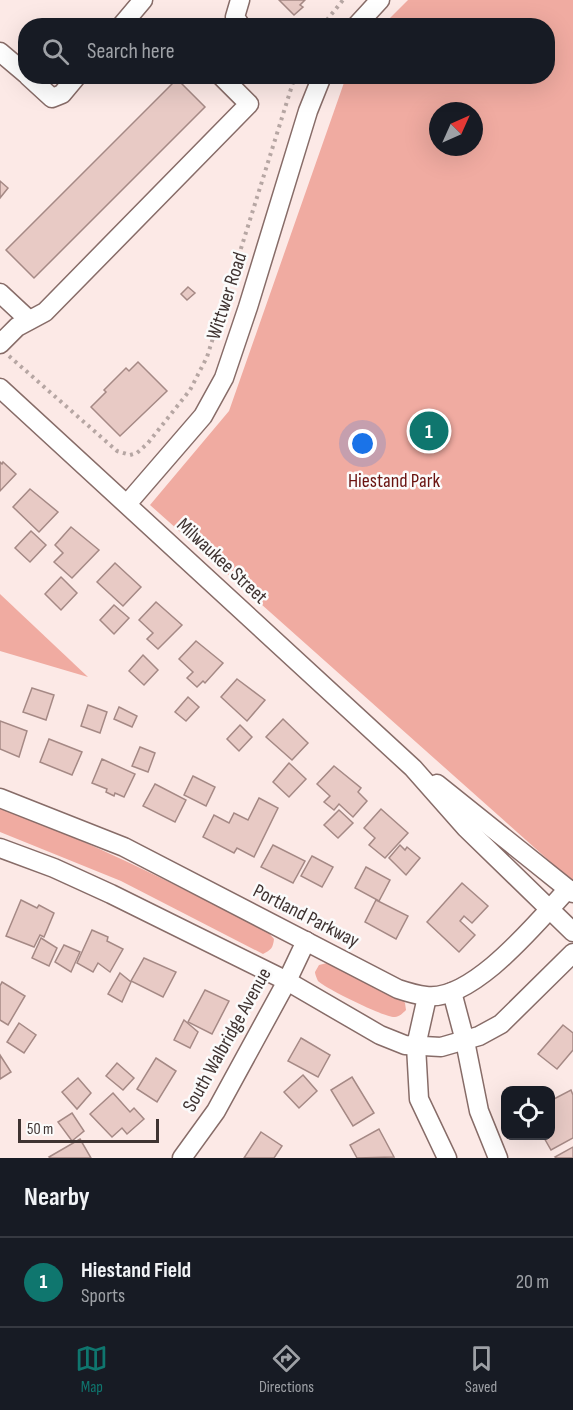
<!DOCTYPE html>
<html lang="en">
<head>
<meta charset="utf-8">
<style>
	:root { --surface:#171b24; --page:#20242c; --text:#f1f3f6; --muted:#9ea1a6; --line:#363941; --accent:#0f766e }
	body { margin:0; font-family:"Sofia Sans Condensed",sans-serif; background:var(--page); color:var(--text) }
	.controls { position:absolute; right:18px; bottom:18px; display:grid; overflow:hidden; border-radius:12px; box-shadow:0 6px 24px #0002 }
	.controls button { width:54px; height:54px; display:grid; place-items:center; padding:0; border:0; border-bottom:2px solid var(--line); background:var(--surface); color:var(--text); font:30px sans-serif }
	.compass { position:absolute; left:429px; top:102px; width:54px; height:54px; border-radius:50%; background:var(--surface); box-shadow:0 6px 24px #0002; rotate:45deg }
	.scale { position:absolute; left:18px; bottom:15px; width:141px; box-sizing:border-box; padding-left:6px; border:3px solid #3f3331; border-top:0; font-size:16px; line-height:21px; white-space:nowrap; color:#3f3331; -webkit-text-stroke:4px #fbfbfb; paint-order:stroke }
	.you { position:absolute; left:363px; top:444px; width:21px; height:21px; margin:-15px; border:4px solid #fff; border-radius:50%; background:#1a73e8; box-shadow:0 0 0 9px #1a73e833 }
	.badge { display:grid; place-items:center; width:39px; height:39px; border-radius:50%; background:var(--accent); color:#fff; font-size:20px; font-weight:700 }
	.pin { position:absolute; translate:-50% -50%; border:3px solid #fff; box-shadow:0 2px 6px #0006 }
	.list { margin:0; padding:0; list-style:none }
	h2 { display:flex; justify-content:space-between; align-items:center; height:78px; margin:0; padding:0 24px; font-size:26px }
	h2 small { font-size:20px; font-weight:400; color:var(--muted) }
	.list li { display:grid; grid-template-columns:39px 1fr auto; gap:18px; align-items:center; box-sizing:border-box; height:90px; padding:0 24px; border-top:2px solid var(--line) }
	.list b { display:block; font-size:22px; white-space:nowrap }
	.list p { margin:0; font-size:20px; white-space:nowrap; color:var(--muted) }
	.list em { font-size:20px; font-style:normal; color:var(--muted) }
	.icon { flex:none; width:33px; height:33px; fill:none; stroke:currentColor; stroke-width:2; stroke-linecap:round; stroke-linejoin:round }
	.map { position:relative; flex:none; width:573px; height:1158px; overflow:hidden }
	.search { position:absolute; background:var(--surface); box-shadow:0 6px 24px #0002; left:18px; right:18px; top:18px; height:66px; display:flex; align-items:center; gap:15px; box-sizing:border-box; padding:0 21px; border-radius:24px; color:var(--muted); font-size:22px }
	.sheet { height:168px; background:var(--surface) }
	nav { display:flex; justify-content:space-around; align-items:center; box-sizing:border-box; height:84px; border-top:2px solid var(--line); background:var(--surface); font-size:16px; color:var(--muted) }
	nav a { display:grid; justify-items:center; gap:3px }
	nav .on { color:var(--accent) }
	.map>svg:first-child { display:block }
	.green { fill:#f0aba1; fill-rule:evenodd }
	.building { fill:#e8cac5; stroke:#a58985; stroke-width:1.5 }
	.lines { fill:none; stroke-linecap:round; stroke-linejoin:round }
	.minor-casing { stroke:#876c68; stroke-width:21 }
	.path { stroke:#b6a6a3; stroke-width:4; stroke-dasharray:3 4.5; stroke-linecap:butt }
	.minor { stroke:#fff; stroke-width:18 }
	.labels { text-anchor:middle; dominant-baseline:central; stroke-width:5; stroke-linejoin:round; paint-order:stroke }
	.street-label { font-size:20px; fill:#3f3331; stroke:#fbfbfb }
	.park-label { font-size:20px; fill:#6a1310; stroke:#fbfbfb }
</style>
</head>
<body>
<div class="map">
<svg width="573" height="1158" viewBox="0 0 573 1158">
	<rect width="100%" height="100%" fill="#fce9e6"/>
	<g class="green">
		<path d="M408,0H573V882L150,505L229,411L346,77L548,76V26L383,25ZM438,111H474V147H438Z"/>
		<path d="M0,594L88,677L0,651Z"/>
		<path d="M0,808C93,842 180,887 268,932L274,939C273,948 271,950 263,954L121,881L0,832Z"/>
		<path d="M327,963L369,984L401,997L405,1003L406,1010C403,1013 399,1017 395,1017C385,1018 325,988 318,981C317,979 315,974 315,972L319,965Z"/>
	</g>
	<g class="building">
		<path d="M279,0H305L300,5L303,7L294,15Z"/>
		<path d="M177,79L205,107L34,278L6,250Z"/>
		<path d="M0,181L8,188L0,198Z"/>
		<path d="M188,287L195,293L187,300L181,294Z"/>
		<path d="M138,362L167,391L120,436L91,407L106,392L104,390L126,368L129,371Z"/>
		<path d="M0,462L2,464L3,462L16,474L0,491Z"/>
		<path d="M30,489L58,512L39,532L13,507Z"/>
		<path d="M71,527L99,550L72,578L54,562L63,553L55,545Z"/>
		<path d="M31,531L46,545L30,562L15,548Z"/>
		<path d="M115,563L141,587L123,606L97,582Z"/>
		<path d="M61,577L77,593L61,610L45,594Z"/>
		<path d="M156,602L182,625L158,649L147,639L153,633L139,620Z"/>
		<path d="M114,605L129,618L114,634L100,620Z"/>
		<path d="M196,641L223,663L205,683L203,681L197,687L187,678L193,672L179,659Z"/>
		<path d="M143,655L158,670L144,685L129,671Z"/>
		<path d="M237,679L265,700L247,721L221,697Z"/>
		<path d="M32,688L54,695L46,720L23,712Z"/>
		<path d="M188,697L199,707L186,721L175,712Z"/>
		<path d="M88,705L107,712L100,733L81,726Z"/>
		<path d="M119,707L137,716L132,727L114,719Z"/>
		<path d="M283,719L308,743L292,760L266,737Z"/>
		<path d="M0,721L27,731L19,757L0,749Z"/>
		<path d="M240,725L252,737L239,751L227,739Z"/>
		<path d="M49,739L82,752L72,775L40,762Z"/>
		<path d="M140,747L155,753L148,772L132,766Z"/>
		<path d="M102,759L135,774L124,797L115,793L114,796L106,792L107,789L92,783Z"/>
		<path d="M289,763L306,779L289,797L273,782Z"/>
		<path d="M334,766L361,788L358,792L367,801L353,817L339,804L334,810L324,802L330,796L317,784Z"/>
		<path d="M193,776L215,787L206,806L184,795Z"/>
		<path d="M155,784L186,800L175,822L143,806Z"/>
		<path d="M259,798L278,808L254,857L237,848L234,853L203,837L214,815L229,823L234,813L248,820Z"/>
		<path d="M381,809L408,833L385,858L369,845L375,838L364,828Z"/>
		<path d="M339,810L353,823L338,838L324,825Z"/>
		<path d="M273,845L305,861L293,883L261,867Z"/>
		<path d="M400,845L405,850L407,847L420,858L406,875L389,858Z"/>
		<path d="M312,856L333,867L322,887L301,876Z"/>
		<path d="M366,867L390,880L379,901L355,888Z"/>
		<path d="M462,883L488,906L472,923L464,916L460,921L475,935L459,952L427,922Z"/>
		<path d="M21,900L37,908L39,905L54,913L44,937L40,935L34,947L6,936Z"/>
		<path d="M376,900L408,916L396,939L365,922Z"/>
		<path d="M92,930L108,937L107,941L123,949L110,972L98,963L93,972L77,963Z"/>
		<path d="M41,938L57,948L49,966L32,958Z"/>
		<path d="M64,945L80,952L71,972L55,962Z"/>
		<path d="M144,958L176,972L163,997L131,981Z"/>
		<path d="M120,973L131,982L122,1002L108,994Z"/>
		<path d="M2,982L25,996L8,1025L0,1020V986Z"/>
		<path d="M205,990L229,1001L212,1034L188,1022Z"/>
		<path d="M184,1020L198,1032L190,1048L174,1040Z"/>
		<path d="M19,1023L36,1035L24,1053L7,1042Z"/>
		<path d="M563,1025L573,1033V1050L557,1069L538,1054Z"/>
		<path d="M301,1038L330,1055L318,1077L288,1061Z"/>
		<path d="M0,1055L11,1072L0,1079Z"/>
		<path d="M156,1058L176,1071L157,1102L137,1089Z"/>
		<path d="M117,1063L134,1078L123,1090L106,1076Z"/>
		<path d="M303,1075L317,1091L299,1108L284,1092Z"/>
		<path d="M352,1077L374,1113L353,1126L331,1090Z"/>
		<path d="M78,1078L91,1093L77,1109L62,1092Z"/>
		<path d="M571,1090L573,1095V1138L551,1150L543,1136H550V1120L554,1118L550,1112V1101Z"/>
		<path d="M113,1093L130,1112L134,1108L144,1119L127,1134L122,1128L112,1137L90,1114Z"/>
		<path d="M72,1113L84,1131L72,1141L58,1122Z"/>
		<path d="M379,1129L394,1157L357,1158L350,1145Z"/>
		<path d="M261,1132L282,1146L274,1158H244Z"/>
		<path d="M80,1139L91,1158H50L49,1157Z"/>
		<path d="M573,1147V1158H556L555,1157Z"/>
	</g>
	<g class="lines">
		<g class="minor-casing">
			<g id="minor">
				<path d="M240,0L235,17L241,26"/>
				<path d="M121,26L143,0"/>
				<path d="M356,26L380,0"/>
				<path d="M0,52L26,74"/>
				<path d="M28,76L52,98L62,94L77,76"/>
				<path d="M0,293L29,320"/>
				<path d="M0,344L17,327L45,312L249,104L221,76"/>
				<path d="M0,388L413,768L466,828L573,932"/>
				<path d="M127,504L203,416L224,378L248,307L308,111L322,76"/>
				<path d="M437,784L573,893"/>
				<path d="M0,798L124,847L398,989C407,992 417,995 426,996C473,1002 538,921 568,889"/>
				<path d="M0,848L54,868L111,894L287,981L380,1035L405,1045L441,1047L479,1036L501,1024L573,953"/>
				<path d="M452,992L465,1041L479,1111L498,1158"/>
				<path d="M427,997L416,1046L419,1099L447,1158"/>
				<path d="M182,1158L216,1111L287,981L306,941"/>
			</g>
		</g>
		<g class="path">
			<path d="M322,26L343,0"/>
			<path d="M9,356L117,451L130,455L137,453L148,443L190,390L207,357L295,76"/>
		</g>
		<use href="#minor" class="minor"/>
	</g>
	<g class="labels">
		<g class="street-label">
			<text transform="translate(227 296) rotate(-72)">Wittwer Road</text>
			<text transform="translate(222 561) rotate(43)">Milwaukee Street</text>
			<text transform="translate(306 916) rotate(27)">Portland Parkway</text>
			<text transform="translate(227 1040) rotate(-61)">South Walbridge Avenue</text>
		</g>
		<g class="park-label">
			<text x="394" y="481">Hiestand Park</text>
		</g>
	</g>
</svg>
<div class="controls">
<button><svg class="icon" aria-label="locate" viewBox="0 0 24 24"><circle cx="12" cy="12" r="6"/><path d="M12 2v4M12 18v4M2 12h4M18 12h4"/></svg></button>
</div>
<svg class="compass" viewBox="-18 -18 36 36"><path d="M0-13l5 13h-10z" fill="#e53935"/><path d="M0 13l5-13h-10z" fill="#9ea1a6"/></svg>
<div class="scale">50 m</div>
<div class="you"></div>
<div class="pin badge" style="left:429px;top:431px">1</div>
<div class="search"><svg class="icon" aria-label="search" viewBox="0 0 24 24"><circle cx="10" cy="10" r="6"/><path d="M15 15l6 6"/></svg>Search here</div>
</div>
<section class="sheet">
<h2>Nearby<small></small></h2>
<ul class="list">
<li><span class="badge">1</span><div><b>Hiestand Field</b><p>Sports</p></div><em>20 m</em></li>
</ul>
</section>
<nav>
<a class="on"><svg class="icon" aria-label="map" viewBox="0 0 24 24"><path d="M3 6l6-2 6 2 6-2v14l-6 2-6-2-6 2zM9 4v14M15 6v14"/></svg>Map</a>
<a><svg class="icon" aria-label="directions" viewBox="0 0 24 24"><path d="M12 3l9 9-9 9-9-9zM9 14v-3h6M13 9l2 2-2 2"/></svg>Directions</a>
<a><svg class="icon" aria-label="saved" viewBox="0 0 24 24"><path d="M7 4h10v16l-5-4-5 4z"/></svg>Saved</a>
</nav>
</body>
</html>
